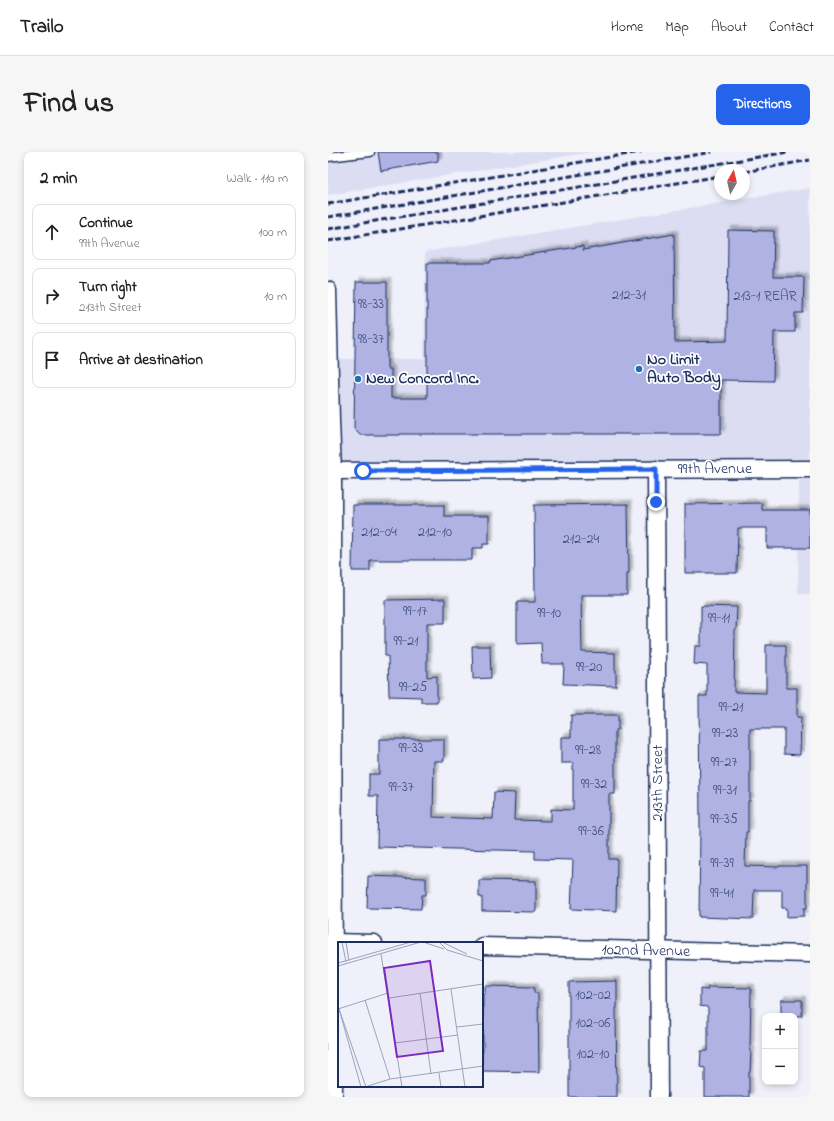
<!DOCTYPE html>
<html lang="en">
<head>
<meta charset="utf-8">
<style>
	:root { --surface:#fff; --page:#f6f6f6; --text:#222; --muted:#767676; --line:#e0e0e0; --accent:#2563eb }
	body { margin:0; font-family:"Indie Flower",sans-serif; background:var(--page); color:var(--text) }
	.controls { position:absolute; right:12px; bottom:12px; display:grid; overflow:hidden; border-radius:8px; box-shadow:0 2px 6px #0003 }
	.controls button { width:36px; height:36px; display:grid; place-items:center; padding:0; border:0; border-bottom:1px solid var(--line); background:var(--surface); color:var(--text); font:20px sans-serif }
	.compass { position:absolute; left:386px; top:12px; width:36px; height:36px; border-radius:50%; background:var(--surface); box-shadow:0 2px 6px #0003; rotate:8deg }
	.stop { position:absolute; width:12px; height:12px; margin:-9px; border:3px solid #2563eb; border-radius:50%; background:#fff }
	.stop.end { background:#2563eb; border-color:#fff; box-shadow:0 1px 4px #0008 }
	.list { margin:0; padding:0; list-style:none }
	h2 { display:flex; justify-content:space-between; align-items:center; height:52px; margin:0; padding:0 16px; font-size:17px }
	h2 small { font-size:13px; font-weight:400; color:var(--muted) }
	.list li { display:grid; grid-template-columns:26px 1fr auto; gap:12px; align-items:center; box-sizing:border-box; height:56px; margin:0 8px 8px; padding:0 8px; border:1px solid var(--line); border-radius:8px }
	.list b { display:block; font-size:15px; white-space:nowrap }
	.list p { margin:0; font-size:13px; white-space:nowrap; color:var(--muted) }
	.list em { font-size:13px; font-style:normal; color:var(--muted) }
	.icon { flex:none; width:22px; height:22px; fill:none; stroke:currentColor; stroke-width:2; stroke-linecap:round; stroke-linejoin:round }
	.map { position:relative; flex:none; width:482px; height:945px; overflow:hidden; border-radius:8px }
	header { display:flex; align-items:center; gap:24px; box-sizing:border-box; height:56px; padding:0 20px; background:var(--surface); border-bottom:1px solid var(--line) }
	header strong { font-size:19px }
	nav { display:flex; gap:22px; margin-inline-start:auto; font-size:14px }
	.intro { display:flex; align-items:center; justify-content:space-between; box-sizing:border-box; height:96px; padding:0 24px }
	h1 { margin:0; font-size:28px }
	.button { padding:10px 18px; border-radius:8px; background:var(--accent); color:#fff; font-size:14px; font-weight:700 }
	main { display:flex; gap:24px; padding:0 24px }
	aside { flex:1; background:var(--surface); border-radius:8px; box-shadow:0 2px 6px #0003 }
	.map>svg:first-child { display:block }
	.built { fill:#dcddf2 }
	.building { fill:#afb2e3; stroke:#1b2f5e; filter:url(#shadow) }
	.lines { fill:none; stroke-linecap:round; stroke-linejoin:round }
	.lane-casing { stroke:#1b2f5e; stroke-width:11 }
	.street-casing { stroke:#1b2f5e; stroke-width:19 }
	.lane { stroke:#fff; stroke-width:8 }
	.street { stroke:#fff; stroke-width:16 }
	.rail { stroke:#1b2f5e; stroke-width:3; stroke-dasharray:6 3; stroke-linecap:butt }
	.route { stroke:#2563eb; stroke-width:5 }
	.poi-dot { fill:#1f6fb2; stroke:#fff; stroke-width:1.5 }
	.labels { text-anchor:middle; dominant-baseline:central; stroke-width:3.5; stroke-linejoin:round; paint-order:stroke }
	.number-label { font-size:14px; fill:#40507f }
	.poi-label { font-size:16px; font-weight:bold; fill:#1b2f5e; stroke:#fff; text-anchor:start }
	.street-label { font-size:16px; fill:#1b2f5e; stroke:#fff }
	.inset-road { fill:none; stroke:#9aa3bb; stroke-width:1 }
	.view { fill:#7b2cbf; fill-opacity:0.15; stroke:#7b2cbf; stroke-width:2 }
	.inset-edge { fill:none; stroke:#1b2f5e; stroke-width:2 }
</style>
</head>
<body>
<header>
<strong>Trailo</strong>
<nav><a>Home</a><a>Map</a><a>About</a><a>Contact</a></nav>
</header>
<div class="intro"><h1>Find us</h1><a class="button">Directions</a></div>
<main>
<aside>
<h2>2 min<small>Walk · 110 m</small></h2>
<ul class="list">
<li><svg class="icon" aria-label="ahead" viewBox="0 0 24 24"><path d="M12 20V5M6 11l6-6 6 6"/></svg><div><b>Continue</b><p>99th Avenue</p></div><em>100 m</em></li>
<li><svg class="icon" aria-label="right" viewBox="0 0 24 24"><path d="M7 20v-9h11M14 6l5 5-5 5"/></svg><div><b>Turn right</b><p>213th Street</p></div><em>10 m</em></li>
<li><svg class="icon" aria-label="arrive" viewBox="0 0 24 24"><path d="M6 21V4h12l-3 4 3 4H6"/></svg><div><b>Arrive at destination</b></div></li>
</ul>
</aside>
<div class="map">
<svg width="482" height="945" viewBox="0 0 482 945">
	<defs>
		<filter id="shadow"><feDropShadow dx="3.5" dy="-3.5" stdDeviation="1" flood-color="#0004"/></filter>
	</defs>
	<rect width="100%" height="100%" fill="#eff0f9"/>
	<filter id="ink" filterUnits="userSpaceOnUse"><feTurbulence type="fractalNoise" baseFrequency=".025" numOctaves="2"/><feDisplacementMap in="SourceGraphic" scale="8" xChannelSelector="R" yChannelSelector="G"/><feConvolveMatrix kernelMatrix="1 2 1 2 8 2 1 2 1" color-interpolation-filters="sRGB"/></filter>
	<g filter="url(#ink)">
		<g class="built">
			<path d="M0,0H264L0,43Z"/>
			<path d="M482,36V442H470L471,325L9,324L7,207H96L97,100Z"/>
		</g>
		<g class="building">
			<path d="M50,0H110V9L53,19Z"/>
			<path d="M400,78L446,79L445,125H476L475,161H467V180H446L445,229L393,228V282H72V283H32L26,277L28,130H59V217H63V246H99V111H162V109L255,94V98L346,82L347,190L399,189Z"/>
			<path d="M434,351V358H482V396H439V376H410L409,421H357V352Z"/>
			<path d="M300,352L301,421H299V443H253L254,500L287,501V518H288V534L235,532L236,512H214L213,491L189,492V450H207L206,353Z"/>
			<path d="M25,353H116V364H161V392H155V396H144V408H42V419H24Z"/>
			<path d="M117,447V471H99V525L109,524V550H93V545L61,544L60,504H57V448Z"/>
			<path d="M373,454L409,455L408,478H407L406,540L438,541V493H458V536H469V565H473L472,603L456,602V577H422V649H420V680H418L417,714L451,715V714H479V756H476V764L459,765V756H454V738H426L425,767L371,765L372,676L371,544H379V513L366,512L367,494H373Z"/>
			<path d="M144,494H162L163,526L145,527Z"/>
			<path d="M243,563H290V578H287V642H281V707H289L288,759L243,757L245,708L207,707V699L49,695L50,644H41V622H51V587H116V609H106L105,665L165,667L166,640L187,641L186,668L223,669V657L245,658V611H233V585H243Z"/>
			<path d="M40,724L98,726V743H94L93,757L39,756Z"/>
			<path d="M151,728L208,729V760L154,759V745H151Z"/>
			<path d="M289,829V856H288L289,945H241V830Z"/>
			<path d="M157,834L206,835V841H210L211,920L154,919V900H155V842H157Z"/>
			<path d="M380,835L423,836L422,898H423L422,920H421V945H377V916L372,915L373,899H380V857L379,855L372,854V837L380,838Z"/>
			<rect x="453" y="848" width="21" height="16"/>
		</g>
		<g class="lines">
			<g class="lane-casing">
				<path id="lane" d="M0,5L42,0"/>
			</g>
			<g class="street-casing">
				<g id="street">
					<path d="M0,138L3,269L5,319L6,945"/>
					<path d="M328,317L331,945"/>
					<path d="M5,319L482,317"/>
					<path d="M6,790L46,791"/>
					<path d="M154,794L482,802"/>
				</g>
			</g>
			<use href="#lane" class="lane"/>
			<use href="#street" class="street"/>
			<g class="rail">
				<path d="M416,20L482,8"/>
				<path d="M0,52L313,0"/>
				<path d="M0,65L384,0"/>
				<path d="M0,77L460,0"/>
				<path d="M0,89L392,24"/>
			</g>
		</g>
	</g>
	<g class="lines" filter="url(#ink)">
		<path class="route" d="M35,319L328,317V350"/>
	</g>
	<g class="poi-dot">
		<circle cx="311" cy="217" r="4"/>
		<circle cx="30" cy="227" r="4"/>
	</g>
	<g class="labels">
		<g class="number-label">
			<text x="301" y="143">212-31</text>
			<text x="437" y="144">213-1 REAR</text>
			<text x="43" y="152">98-33</text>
			<text x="43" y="187">98-37</text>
			<text x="51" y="380">212-04</text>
			<text x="107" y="380">212-10</text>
			<text x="253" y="387">212-24</text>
			<text x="87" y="459">99-17</text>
			<text x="221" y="461">99-10</text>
			<text x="391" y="466">99-11</text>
			<text x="78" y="489">99-21</text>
			<text x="261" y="515">99-20</text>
			<text x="85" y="535">99-25</text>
			<text x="403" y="555">99-21</text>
			<text x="397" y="581">99-23</text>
			<text x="83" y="596">99-33</text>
			<text x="260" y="598">99-28</text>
			<text x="396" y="610">99-27</text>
			<text x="266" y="632">99-32</text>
			<text x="73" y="635">99-37</text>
			<text x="397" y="638">99-31</text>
			<text x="396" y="667">99-35</text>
			<text x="263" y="679">99-36</text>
			<text x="394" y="711">99-39</text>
			<text x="394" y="741">99-41</text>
			<text x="265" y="843">102-02</text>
			<text x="265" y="871">102-06</text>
			<text x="265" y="902">102-10</text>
		</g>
		<g class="poi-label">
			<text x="319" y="208">No Limit<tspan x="319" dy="18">Auto Body</tspan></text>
			<text x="38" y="227">New Concord Inc.</text>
		</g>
		<g class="street-label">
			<text x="387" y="317">99th Avenue</text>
			<text transform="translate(330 631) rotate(-90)">213th Street</text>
			<text transform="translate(318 799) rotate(1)">102nd Avenue</text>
		</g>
	</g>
	<g transform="translate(10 790)">
		<rect width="145" height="145" fill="#eff0f9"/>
		<path class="inset-road" d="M4,0L8,20M8,0L11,19M85,0L106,7M101,0L109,8L145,19M104,0L129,12M43,12L64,145M0,21L73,0M0,24L83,0M113,47L127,145M82,51L93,132M51,56L145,42M27,58L52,137M0,64L28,145M0,67L50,51M1,67L23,145M119,85L145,82M57,101L120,93M101,131L103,145M27,145L52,137L145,124"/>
		<path class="view" d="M92,19L105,109L59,115L46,26Z"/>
		<rect width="145" height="145" class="inset-edge"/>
	</g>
</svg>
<div class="controls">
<button>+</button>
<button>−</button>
</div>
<svg class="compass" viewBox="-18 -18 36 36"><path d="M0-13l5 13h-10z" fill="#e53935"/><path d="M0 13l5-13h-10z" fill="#767676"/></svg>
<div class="stop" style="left:35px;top:319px"></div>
<div class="stop end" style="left:328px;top:350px"></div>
</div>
</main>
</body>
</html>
